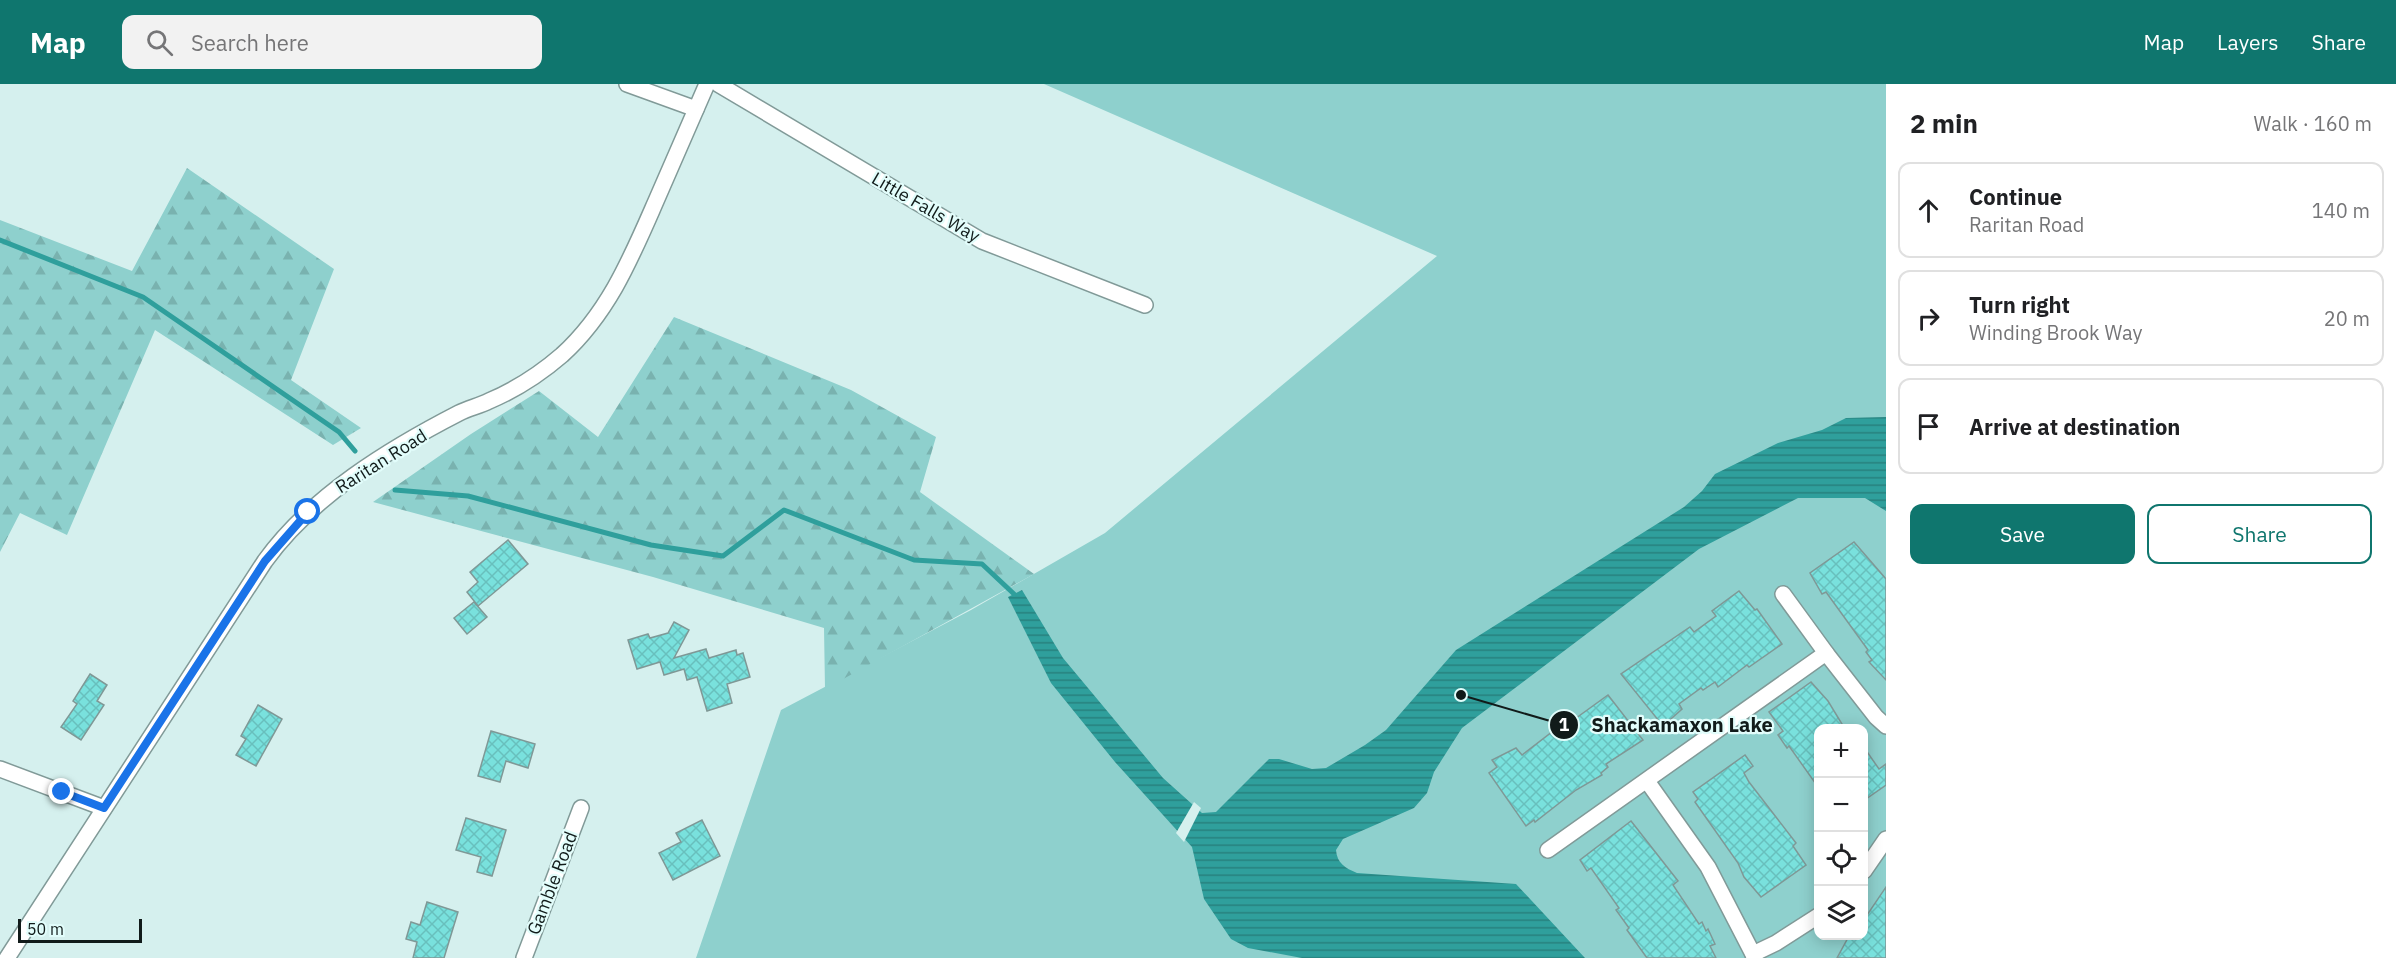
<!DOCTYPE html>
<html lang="en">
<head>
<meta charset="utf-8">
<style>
	:root { --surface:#fff; --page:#f2f2f2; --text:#202124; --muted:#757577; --line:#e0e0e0; --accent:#0f766e }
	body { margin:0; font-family:"IBM Plex Sans",sans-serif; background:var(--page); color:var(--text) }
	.controls { position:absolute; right:18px; bottom:18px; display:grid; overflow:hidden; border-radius:12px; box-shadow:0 3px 15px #0003 }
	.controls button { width:54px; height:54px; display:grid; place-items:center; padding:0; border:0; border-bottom:2px solid var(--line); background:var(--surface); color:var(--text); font:30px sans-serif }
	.scale { position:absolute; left:18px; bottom:15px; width:124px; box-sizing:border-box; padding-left:6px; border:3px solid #111b1a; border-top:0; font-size:16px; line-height:21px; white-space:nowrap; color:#111b1a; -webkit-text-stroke:4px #e2fdfb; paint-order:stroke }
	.stop { position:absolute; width:18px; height:18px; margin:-14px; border:4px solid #1a73e8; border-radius:50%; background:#fff }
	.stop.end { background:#1a73e8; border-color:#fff; box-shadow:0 2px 6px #0008 }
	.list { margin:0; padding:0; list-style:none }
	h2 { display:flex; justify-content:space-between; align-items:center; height:78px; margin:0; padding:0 24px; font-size:26px }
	h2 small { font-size:20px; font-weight:400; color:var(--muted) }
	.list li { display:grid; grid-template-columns:39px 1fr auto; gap:18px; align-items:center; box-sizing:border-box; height:96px; margin:0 12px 12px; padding:0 12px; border:2px solid var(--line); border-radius:12px }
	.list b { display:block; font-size:22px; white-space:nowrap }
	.list p { margin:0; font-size:20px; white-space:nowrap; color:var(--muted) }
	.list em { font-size:20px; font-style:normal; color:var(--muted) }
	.actions { display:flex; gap:12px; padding:18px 24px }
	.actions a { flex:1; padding:14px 0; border:2px solid var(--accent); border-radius:12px; text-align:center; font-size:21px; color:var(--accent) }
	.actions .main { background:var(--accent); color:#fff }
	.icon { flex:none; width:33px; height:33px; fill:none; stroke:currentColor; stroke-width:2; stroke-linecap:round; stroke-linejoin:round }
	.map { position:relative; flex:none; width:1886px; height:874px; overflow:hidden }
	header { display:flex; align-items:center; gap:36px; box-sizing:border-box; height:84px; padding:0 30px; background:var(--accent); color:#fff }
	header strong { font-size:28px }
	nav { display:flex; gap:33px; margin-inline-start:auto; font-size:21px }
	.search { width:420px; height:54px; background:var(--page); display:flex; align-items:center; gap:15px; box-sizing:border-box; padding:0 21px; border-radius:12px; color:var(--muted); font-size:22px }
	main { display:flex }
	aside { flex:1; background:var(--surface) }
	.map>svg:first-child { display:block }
	.green { fill:#8ed0cd; fill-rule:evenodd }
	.forest { fill:url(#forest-firs) }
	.water { fill:url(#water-rules) }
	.pier { fill:#d5f0ee }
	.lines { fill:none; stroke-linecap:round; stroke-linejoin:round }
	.stream { stroke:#2f9f9c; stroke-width:5 }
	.building { fill:url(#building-cross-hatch); stroke:#7f9896; stroke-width:1.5 }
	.minor-casing { stroke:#819a98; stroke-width:18 }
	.minor { stroke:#fff; stroke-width:15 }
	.route { stroke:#1a73e8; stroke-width:8 }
	.labels { text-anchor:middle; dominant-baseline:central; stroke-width:4.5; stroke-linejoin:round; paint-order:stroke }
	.street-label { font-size:18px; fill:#111b1a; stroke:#e2fdfb }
	.leader { fill:none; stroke:#111b1a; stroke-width:2 }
	.callout-dot { fill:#111b1a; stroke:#e2fdfb; stroke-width:2 }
	.mark-label { font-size:18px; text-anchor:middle; font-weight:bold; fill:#fff }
	.callout-label { font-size:20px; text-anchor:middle; font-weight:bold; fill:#111b1a; stroke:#e2fdfb; stroke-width:4.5; stroke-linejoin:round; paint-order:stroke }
</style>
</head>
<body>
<header>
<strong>Map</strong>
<div class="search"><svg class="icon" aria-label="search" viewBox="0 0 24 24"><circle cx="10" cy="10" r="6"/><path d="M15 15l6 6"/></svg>Search here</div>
<nav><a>Map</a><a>Layers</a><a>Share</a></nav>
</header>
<main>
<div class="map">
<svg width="1886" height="874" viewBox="0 0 1886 874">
	<defs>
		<pattern id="forest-firs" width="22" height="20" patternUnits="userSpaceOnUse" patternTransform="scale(1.5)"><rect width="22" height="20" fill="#8ed0cd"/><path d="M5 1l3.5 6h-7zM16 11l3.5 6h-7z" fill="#79b2af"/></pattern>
		<pattern id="water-rules" width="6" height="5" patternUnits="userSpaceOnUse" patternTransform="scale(1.5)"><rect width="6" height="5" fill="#2f9f9c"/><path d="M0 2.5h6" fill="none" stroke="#27817e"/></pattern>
		<pattern id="building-cross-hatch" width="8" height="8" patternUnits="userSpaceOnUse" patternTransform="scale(1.5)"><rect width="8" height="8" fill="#79e1dd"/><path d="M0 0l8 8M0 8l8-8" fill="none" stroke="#68c0bd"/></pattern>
	</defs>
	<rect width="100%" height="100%" fill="#d5f0ee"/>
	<path class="green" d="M1044,0H1886V874H696L781,626L971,526L1105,449L1437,172ZM1818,644H1864V852H1818Z"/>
	<g class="forest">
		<path d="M187,84L334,185L291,296L361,344L333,361L155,246L67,451L20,429L0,468V136L132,187Z"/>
		<path d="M674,233L851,306L936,353L920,408L1034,490L825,605L824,544L653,493L373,418L471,350L539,307L598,353Z"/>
	</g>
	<path class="water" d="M1886,333V427L1865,414H1798L1699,465L1462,644L1434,688L1427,709L1414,724L1343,755L1336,766C1337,779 1345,784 1357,789L1516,800L1585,874H1302L1248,864L1231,855L1204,815L1192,763L1115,678L1051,599L1008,513L1022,506L1063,574L1163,694L1202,729L1216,728L1269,675H1279L1312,685L1326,684L1365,661L1386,646L1456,566L1684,423L1702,407L1715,390L1778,359L1822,346L1846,334Z"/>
	<path class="pier" d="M1194,718L1201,724L1184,758L1176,749Z"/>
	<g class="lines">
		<g class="stream">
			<path d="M0,156L143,213L339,348L355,367"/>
			<path d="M395,406L468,412L651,461L723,472L784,426L914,476L982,480L1014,510"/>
		</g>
	</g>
	<g class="building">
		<path d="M508,456L528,480L478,522L467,508L478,498L470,488Z"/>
		<path d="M1854,458L1886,495V596L1869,578L1872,576L1866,568L1868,566L1826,508L1822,510L1810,489Z"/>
		<path d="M1739,507L1755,526L1757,525L1782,560L1749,583L1747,581L1718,603L1715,598L1703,606L1701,604L1679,620L1682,625L1663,642L1621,590L1690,543L1694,548L1716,532L1712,527Z"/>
		<path d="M474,518L487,533L467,550L454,534Z"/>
		<path d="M674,538L689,546L674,574L706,565L709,574L736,566L737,571L743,569L750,593L727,600L732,619L707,627L697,593L687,596L684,585L664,591L660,578L637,585L628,556L648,550L650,554L668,549Z"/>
		<path d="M90,590L107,601L97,617L104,621L81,656L61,643L77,620L73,617Z"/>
		<path d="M1811,598L1828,617L1845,645H1818V703L1789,662L1787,664L1778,651L1783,647L1769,628Z"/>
		<path d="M1608,611L1643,656L1606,680L1608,683L1601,689L1602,691L1576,706L1535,738L1534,736L1526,742L1489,689L1497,683L1492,676L1516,664L1522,671L1570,634L1572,637Z"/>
		<path d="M258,621L282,635L256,682L236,671L246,655L241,652Z"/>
		<path d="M491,647L535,660L528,684L506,677L500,698L478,692Z"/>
		<path d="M1863,662L1879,685L1886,680V701L1863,717Z"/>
		<path d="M1745,671L1753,682L1744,689L1749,698L1796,759L1793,762L1806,781L1761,813L1744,793L1738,779L1695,718L1698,715L1693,708Z"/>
		<path d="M466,734L506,746L492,792L477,788L481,773L456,766Z"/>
		<path d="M702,736L720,772L673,796L659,769L681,758L676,749Z"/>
		<path d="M1631,737L1678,797L1673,801L1699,840L1702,838L1706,847L1708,845L1715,860L1710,862L1716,874H1647L1627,846L1629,844L1616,826L1619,824L1591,784L1587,787L1580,776Z"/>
		<path d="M1886,803V874H1837L1849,852H1863V837Z"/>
		<path d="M427,818L458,828L444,874H413L417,858L406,855L411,838L420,841Z"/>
	</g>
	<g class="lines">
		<g class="minor-casing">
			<g id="minor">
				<path d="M627,0L696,25"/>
				<path d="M718,0L982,157L1145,221"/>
				<path d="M1783,510L1826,569"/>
				<path d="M0,685L104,724"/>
				<path d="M1647,697L1708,783L1755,874"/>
				<path d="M1548,766L1826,569L1876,633L1886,642"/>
				<path d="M1864,787L1886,755"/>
				<path d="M1753,870L1776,859L1818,832"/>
				<path d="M7,874L265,477C312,412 389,365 459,329C469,324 479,322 489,317C515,306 540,290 562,271C609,228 631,174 656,117C673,78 690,39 707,0"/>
				<path d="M524,874L581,724"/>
			</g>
		</g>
		<use href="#minor" class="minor"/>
	</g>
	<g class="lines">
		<path class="route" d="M62,708L104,724L265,477L308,428"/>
	</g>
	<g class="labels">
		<g class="street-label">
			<text transform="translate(926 123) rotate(30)">Little Falls Way</text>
			<text transform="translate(381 377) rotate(-32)">Raritan Road</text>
			<text transform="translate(552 799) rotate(-69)">Gamble Road</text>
		</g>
	</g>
	<path class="leader" d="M1461 611L1564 641"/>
	<g class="callout-dot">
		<circle cx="1461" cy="611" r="6"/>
		<circle cx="1564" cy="641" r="15"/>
	</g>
	<g class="mark-label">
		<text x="1564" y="647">1</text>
	</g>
	<g class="callout-label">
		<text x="1682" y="648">Shackamaxon Lake</text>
	</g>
</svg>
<div class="controls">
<button>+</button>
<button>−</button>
<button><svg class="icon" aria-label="locate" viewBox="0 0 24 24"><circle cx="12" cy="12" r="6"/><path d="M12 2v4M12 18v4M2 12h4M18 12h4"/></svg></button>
<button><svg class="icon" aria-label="layers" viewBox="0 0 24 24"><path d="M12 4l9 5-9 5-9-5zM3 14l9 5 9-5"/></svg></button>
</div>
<div class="scale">50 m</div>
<div class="stop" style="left:308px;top:428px"></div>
<div class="stop end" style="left:62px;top:708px"></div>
</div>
<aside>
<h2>2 min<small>Walk · 160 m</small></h2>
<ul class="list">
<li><svg class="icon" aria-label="ahead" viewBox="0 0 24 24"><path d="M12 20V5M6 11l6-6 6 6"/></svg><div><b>Continue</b><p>Raritan Road</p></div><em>140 m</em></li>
<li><svg class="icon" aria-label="right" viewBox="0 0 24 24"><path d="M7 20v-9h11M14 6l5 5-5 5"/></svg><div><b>Turn right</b><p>Winding Brook Way</p></div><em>20 m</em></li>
<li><svg class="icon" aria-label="arrive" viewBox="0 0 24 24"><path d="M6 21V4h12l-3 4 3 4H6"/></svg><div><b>Arrive at destination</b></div></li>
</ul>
<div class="actions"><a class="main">Save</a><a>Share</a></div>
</aside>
</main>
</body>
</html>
